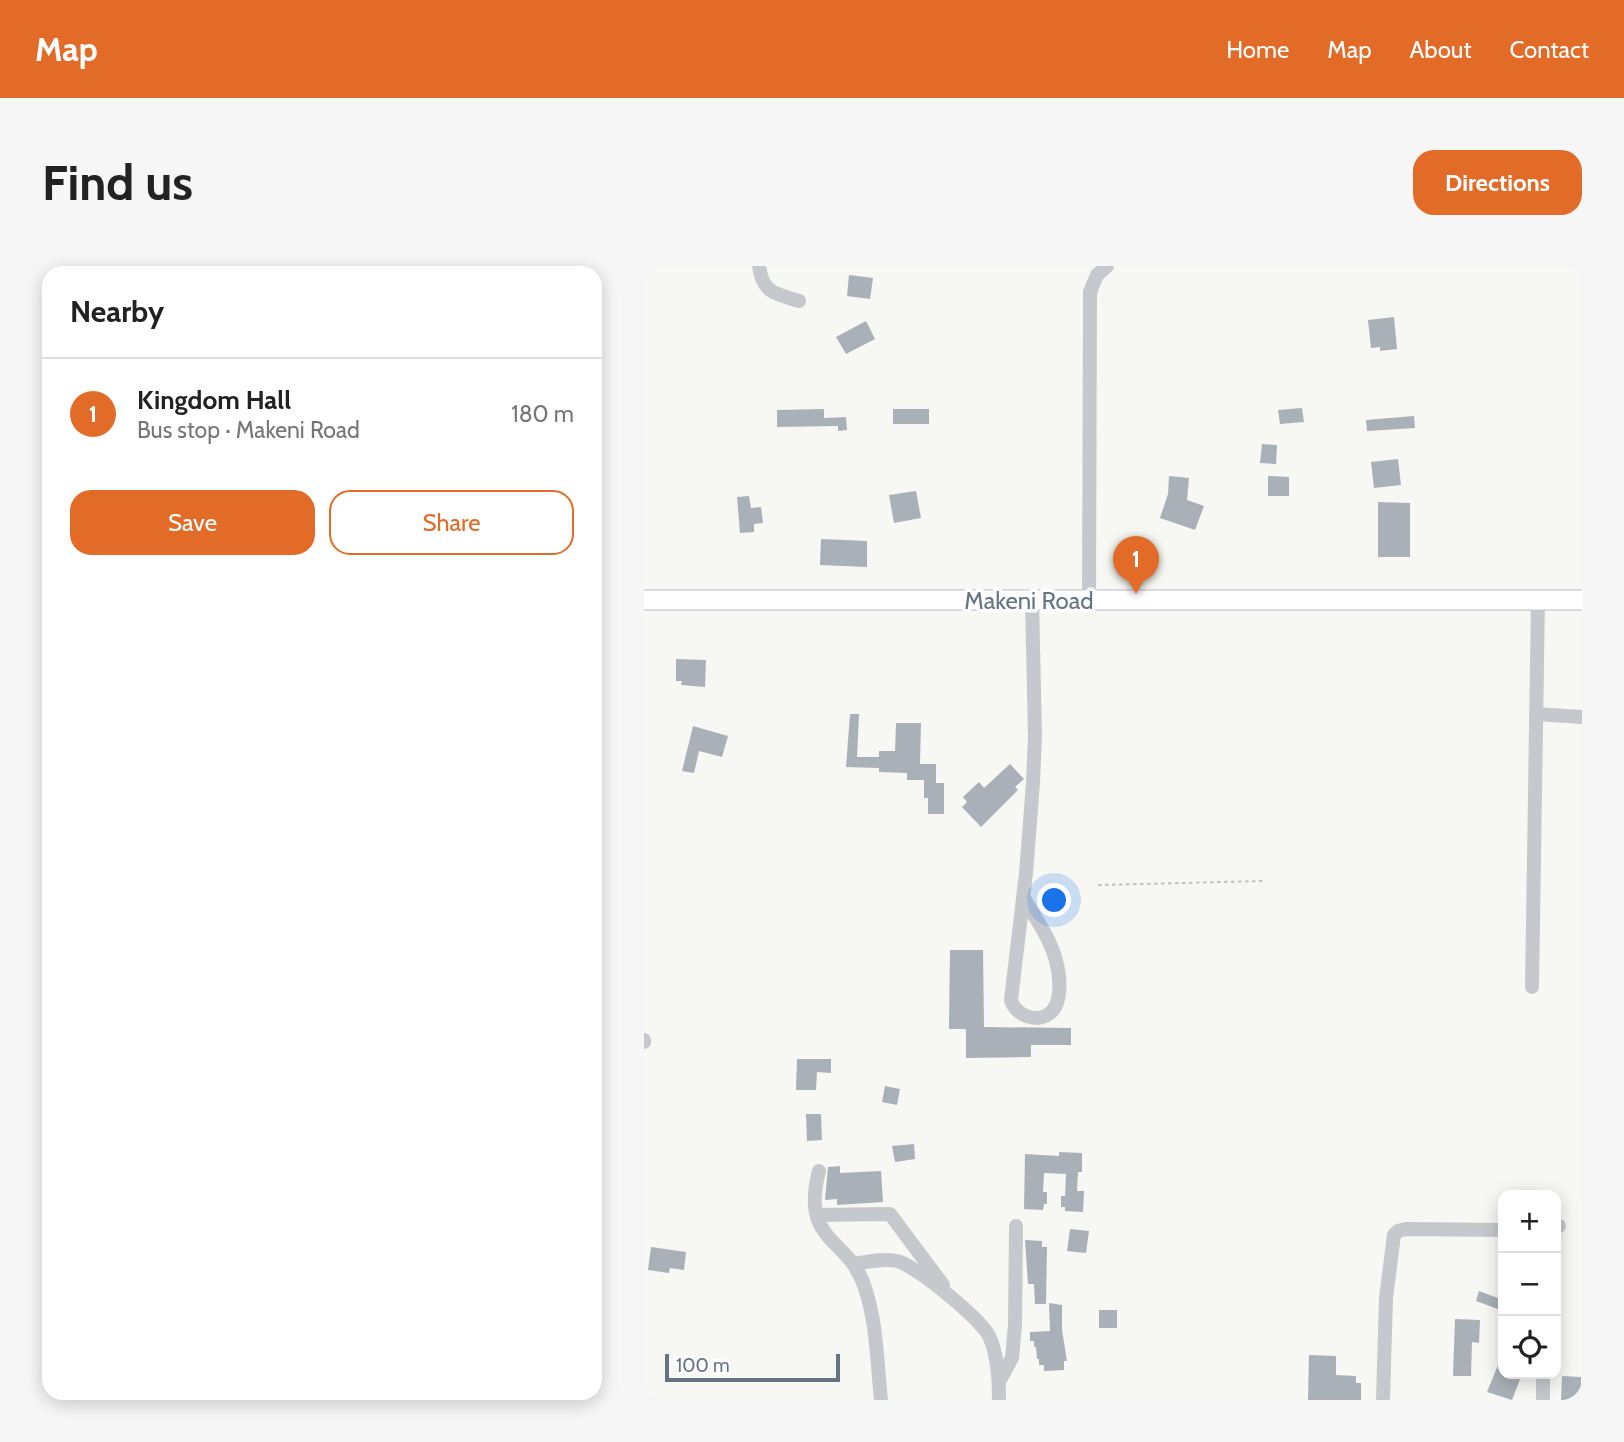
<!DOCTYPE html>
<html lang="en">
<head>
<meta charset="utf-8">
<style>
	:root { --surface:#fff; --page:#f6f6f6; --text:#222; --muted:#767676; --line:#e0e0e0; --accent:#e36b28 }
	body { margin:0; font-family:Cabin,sans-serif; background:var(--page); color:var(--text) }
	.controls { position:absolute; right:21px; bottom:21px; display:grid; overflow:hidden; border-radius:14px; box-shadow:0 4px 18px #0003 }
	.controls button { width:63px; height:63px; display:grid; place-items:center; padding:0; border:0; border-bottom:2px solid var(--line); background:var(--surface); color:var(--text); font:35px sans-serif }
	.scale { position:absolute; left:21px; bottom:18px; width:175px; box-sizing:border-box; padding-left:7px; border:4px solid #667385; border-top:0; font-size:19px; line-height:24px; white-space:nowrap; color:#667385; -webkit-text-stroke:5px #fff; paint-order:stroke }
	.you { position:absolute; left:411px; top:635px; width:24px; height:24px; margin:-18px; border:5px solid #fff; border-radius:50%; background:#1a73e8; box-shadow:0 0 0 10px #1a73e833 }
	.badge { display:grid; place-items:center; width:46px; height:46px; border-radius:50%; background:var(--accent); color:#fff; font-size:23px; font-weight:700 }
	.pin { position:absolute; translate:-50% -58px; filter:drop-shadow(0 2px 4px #0008) }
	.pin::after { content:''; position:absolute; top:37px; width:24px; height:21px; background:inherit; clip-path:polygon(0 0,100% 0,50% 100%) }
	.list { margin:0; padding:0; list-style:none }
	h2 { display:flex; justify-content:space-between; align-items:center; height:91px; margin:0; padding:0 28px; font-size:30px }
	h2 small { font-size:23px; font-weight:400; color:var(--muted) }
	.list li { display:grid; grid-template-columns:46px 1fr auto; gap:21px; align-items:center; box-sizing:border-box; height:112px; padding:0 28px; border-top:2px solid var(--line) }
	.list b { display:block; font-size:26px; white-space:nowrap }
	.list p { margin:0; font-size:23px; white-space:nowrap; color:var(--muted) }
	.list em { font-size:23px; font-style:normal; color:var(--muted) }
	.actions { display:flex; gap:14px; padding:21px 28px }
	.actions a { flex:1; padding:16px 0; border:2px solid var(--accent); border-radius:21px; text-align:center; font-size:24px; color:var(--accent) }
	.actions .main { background:var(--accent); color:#fff }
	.icon { flex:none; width:38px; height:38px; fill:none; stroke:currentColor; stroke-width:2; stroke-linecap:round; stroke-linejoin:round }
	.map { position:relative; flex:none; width:938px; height:1134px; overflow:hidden; border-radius:21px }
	header { display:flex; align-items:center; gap:42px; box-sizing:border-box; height:98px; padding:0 35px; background:var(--accent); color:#fff }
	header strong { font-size:33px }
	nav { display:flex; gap:38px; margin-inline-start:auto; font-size:24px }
	.intro { display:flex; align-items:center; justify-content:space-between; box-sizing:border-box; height:168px; padding:0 42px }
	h1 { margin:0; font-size:49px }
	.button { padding:18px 32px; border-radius:21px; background:var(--accent); color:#fff; font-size:24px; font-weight:700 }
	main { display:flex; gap:42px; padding:0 42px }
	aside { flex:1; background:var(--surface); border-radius:21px; box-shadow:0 4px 18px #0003 }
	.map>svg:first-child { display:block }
	.building { fill:#a9b0b7 }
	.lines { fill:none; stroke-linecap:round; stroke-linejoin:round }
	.major-casing { stroke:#b8bbc0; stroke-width:21 }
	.path { stroke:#bfc0c3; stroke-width:2; stroke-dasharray:3.5 3.5; stroke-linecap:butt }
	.minor { stroke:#c5c8cc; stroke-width:14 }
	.major { stroke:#fff; stroke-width:19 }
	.labels { text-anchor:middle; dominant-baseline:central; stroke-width:7; stroke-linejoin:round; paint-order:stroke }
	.street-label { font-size:24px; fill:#667385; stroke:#fff }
</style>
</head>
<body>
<header>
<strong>Map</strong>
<nav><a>Home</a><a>Map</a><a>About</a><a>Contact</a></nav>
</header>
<div class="intro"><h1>Find us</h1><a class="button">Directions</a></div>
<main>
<aside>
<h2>Nearby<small></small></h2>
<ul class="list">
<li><span class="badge">1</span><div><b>Kingdom Hall</b><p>Bus stop · Makeni Road</p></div><em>180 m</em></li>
</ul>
<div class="actions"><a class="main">Save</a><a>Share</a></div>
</aside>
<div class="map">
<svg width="938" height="1134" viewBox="0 0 938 1134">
	<rect width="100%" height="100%" fill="#f7f7f4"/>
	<g class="building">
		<path d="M205,9L229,12L226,33L203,30Z"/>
		<path d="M750,51L753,83L736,85V81L727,82L724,54Z"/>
		<path d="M222,55L231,73L202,88L192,71Z"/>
		<path d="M658,142L660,156L636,158L634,144Z"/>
		<path d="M180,143V152L202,151L203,164L194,165V160L133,161V144Z"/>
		<rect x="249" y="143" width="36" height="15"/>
		<path d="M770,150L771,162L723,165L722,154Z"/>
		<path d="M618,178L633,179L632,198L616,197Z"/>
		<path d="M754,193L757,219L730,222L727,196Z"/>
		<path d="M525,210L545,212L543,234L560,240L551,264L516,252L524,228Z"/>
		<path d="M624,210L645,211V230H624Z"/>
		<path d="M272,225L277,252L250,257L245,229Z"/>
		<path d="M105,230L107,242L117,241L119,257L110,258V266L96,267L93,231Z"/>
		<path d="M734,236L766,237V291H734Z"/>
		<path d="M177,273L223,275V301L176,299Z"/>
		<path d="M32,393L62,394L61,421L37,419L38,415H32Z"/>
		<path d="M206,448H215L213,491H235V485H251L252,457H277L276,498H292V517H300V548H284V532H280V514H263V507L235,506V502L202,501Z"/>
		<path d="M49,460L84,470L78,491L55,485L50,507L38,505Z"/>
		<path d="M366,498L380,513L371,521L374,524L337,561L318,541L323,536L319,531L335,516L340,522Z"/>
		<path d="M306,684H339L340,761L427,762V779H387V791L322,792V763H305Z"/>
		<path d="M153,793H187V807L173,806L172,824H152Z"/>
		<path d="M241,820L256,823L253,839L238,836Z"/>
		<path d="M162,848H177L178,874L163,875Z"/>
		<path d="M270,878L271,893L251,896L248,880Z"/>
		<path d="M415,886L438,887V906H434L433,925H440L439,946L421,945V941H417V930H421L422,908L400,907L399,926H403V938H400L399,944L380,943L381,888L415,890Z"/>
		<path d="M196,900V907L237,905L239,936L193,939V933L181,934L184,901Z"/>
		<path d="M426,963L445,965L442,987L423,985Z"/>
		<path d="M381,974L398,975V981H403L402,1038H391L390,1018H384Z"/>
		<path d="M7,981L42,986L40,1004L26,1002L25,1007L4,1004Z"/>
		<path d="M835,1025L859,1034V1045L832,1035Z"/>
		<path d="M405,1037L418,1039V1064L423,1095H420V1104L400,1105V1099H395V1093H393L392,1081H390V1075H386V1066L406,1065Z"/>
		<rect x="455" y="1044" width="18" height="18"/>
		<path d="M811,1053L836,1054L835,1077L828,1076L827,1110H809Z"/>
		<path d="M859,1087V1108H878L868,1134L843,1126Z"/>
		<path d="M665,1089L692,1090V1109L712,1110V1117H717V1134H664Z"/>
		<path d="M918,1110L937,1111V1134H917Z"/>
	</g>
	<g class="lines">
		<g class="major-casing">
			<path id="major" d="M0,334H938"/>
		</g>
		<path class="path" d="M454,619L619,615"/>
		<g class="minor">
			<path d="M115,0C119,28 131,27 155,35"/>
			<path d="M445,335L446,26L453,9L463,0"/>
			<path d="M892,448L938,451"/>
			<path d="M380,632C391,652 407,673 412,695C416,709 419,737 406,747C393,758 371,749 367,734L382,607L389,517L391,470L388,335"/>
			<path d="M888,721L894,333"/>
			<path d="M0,776V774"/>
			<path d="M175,905C156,978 205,970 221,1022C233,1058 233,1097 237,1134"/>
			<path d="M173,949L246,948L299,1019"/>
			<path d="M912,960H915"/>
			<path d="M210,998C223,996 239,992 253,995C271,999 337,1053 345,1070C354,1088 355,1114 355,1134"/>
			<path d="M355,1116L368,1092L371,1059L372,960"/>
			<path d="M739,1134L742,1032L750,969L754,965L762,963L859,964"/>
			<path d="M899,1134V1111"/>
		</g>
		<use href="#major" class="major"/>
	</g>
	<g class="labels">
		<g class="street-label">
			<text x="385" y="334">Makeni Road</text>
		</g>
	</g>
</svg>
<div class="controls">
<button>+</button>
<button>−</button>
<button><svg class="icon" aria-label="locate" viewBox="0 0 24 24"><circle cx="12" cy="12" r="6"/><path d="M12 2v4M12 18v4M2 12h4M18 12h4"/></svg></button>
</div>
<div class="scale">100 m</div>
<div class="you"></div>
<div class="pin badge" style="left:492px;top:328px">1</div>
</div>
</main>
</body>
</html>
